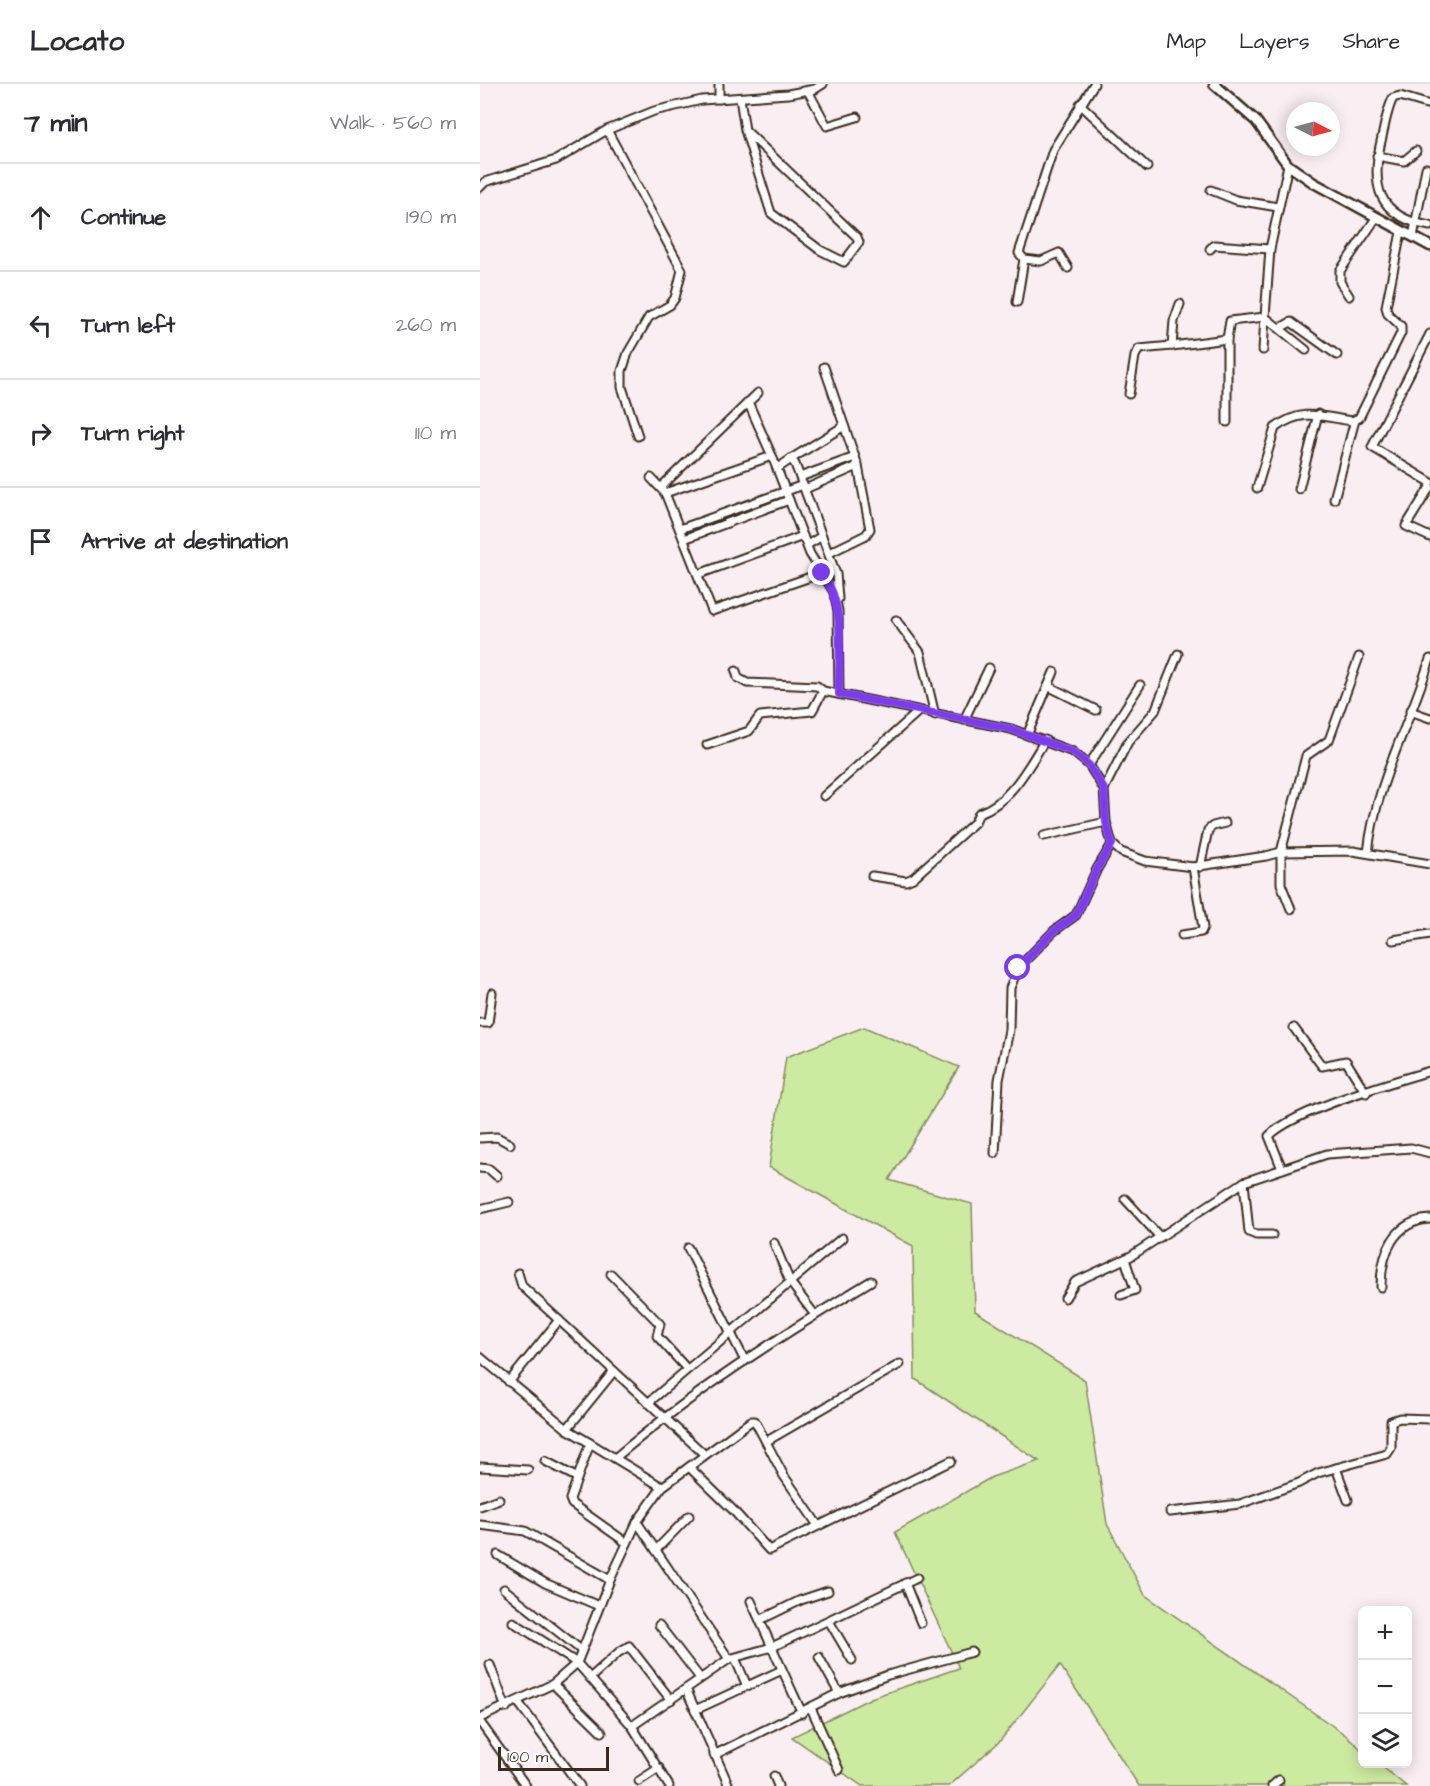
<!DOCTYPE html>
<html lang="en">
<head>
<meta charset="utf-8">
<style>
	:root { --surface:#fff; --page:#f7f7f7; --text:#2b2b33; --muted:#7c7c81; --line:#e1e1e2 }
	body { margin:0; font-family:"Architects Daughter",sans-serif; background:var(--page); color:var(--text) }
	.controls { position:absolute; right:18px; bottom:18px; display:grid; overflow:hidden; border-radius:9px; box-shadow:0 3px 15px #0003 }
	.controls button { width:54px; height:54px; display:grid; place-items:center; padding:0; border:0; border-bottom:2px solid var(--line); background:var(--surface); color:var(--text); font:30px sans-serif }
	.compass { position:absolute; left:806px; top:18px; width:54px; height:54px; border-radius:50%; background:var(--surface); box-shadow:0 3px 15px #0003; rotate:96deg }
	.scale { position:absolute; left:18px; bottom:15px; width:111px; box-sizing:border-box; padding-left:6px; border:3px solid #3b2a1e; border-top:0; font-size:16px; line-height:21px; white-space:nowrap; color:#3b2a1e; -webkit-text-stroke:4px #fff; paint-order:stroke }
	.stop { position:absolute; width:18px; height:18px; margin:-14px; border:4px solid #7c3aed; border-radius:50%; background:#fff }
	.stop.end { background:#7c3aed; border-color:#fff; box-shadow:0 2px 6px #0008 }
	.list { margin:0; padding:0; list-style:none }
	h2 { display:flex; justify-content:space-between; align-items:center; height:78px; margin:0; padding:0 24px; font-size:26px }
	h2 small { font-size:20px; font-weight:400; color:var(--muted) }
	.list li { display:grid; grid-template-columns:39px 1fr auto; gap:18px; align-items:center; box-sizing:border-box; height:108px; padding:0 24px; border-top:2px solid var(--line) }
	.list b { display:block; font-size:22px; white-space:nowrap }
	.list em { font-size:20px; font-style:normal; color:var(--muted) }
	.icon { flex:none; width:33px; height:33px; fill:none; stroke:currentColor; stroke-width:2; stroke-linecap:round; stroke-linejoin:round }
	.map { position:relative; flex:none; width:950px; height:1702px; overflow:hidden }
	header { display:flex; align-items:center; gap:36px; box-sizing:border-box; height:84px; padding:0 30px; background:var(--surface); border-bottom:2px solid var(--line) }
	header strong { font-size:28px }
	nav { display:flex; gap:33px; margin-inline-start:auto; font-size:21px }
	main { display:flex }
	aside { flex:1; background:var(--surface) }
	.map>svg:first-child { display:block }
	.green { fill:#cdeaa1; stroke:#848a60; stroke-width:1.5 }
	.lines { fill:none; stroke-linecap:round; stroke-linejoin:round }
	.minor-casing { stroke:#3b2a1e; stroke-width:11 }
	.tertiary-casing { stroke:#3b2a1e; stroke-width:13 }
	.minor { stroke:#fff; stroke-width:7 }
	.tertiary { stroke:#fff; stroke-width:8 }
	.route { stroke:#7c3aed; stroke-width:8 }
</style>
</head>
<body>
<header>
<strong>Locato</strong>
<nav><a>Map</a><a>Layers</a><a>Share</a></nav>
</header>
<main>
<aside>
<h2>7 min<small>Walk · 560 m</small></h2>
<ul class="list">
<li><svg class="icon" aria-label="ahead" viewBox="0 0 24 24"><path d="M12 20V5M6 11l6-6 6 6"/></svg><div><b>Continue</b></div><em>190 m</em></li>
<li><svg class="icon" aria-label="left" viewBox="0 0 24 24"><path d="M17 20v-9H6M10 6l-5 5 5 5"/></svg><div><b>Turn left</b></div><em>260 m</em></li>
<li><svg class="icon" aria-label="right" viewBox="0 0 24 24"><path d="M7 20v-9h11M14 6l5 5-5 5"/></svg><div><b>Turn right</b></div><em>110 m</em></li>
<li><svg class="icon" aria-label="arrive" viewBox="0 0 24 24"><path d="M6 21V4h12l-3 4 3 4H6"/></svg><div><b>Arrive at destination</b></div></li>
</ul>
</aside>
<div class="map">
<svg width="950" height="1702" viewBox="0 0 950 1702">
	<rect width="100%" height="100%" fill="#f9eef1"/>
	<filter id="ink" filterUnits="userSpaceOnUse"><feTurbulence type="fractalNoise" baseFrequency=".0167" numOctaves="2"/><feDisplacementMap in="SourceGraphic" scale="12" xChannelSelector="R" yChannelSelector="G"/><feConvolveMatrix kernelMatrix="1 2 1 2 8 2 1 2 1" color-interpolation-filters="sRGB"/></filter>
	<g filter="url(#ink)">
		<path class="green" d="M384,943L479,983L409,1096L492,1120L495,1227L605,1296L627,1440L665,1511L867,1652L882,1666V1680H899L926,1702H659L580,1581L520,1657L469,1702H382L312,1653L391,1614L479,1584L415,1448L512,1393L559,1377L435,1295L433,1162L289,1083L306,973Z"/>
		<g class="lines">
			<g class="minor-casing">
				<g id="minor">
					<path d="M239,0V15"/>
					<path d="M328,7L347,42L377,33"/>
					<path d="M260,14L265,46L291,129L340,166L364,178L379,158L377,153L265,46"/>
					<path d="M600,20L667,83"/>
					<path d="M950,21L920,12L913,14C907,26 905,40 902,53C890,101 897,133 950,142"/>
					<path d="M127,46L202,186L195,214L190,221L169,233L148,269L142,287V303L158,352"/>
					<path d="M897,72L924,77L936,67"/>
					<path d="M808,81L790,165L785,233L826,266"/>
					<path d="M0,103L5,98L76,76L127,46L174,27L222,16L308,10L335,5L343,0"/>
					<path d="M731,106L756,116L798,123"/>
					<path d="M933,153L946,84"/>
					<path d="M730,165L734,161L790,165"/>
					<path d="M588,184L579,169L561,177L544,175L539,169L573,66L614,0"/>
					<path d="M869,212L860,198V187L896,134"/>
					<path d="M537,218L544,175"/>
					<path d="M700,220L694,237L692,262L747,255"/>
					<path d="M800,244L811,238L857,271"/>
					<path d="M950,250L892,363L950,398"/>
					<path d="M344,283L378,382L390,445L386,451L349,469"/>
					<path d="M649,310L655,272L659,265L692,262"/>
					<path d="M268,318L292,372"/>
					<path d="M747,338V255L750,237L785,233L783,266"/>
					<path d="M311,375L364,342"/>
					<path d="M298,384L311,375L315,380L356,490L358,515"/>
					<path d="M320,393L375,373"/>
					<path d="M171,394L185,409L292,372L330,470L354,508L358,527L359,610"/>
					<path d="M181,403L278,309"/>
					<path d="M950,403L926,442L950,453"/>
					<path d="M777,404L795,344C823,323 842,333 872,337L879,334L921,249V242L908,230L906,223L921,148"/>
					<path d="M325,405L378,382"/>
					<path d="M819,405L838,330"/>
					<path d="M185,409L232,527L342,489"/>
					<path d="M854,415L875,336"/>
					<path d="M200,445L323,401"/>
					<path d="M204,455L309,416"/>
					<path d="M327,461L342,452"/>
					<path d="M219,490L323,452"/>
					<path d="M416,536L440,568L455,631"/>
					<path d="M256,587L258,594L267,599L337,602L343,607L531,645L593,668L609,681L624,705L626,738L632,760L641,768L665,777L713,783L786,772L801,768L873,767L950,780"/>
					<path d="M568,602L616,626"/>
					<path d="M930,627L950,634"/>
					<path d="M484,636L509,584"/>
					<path d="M548,649L574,588"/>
					<path d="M227,661L269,647L280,632L332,627L343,607"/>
					<path d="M609,681L660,601"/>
					<path d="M624,705L648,658L675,627L698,570"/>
					<path d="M344,712L439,627"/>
					<path d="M564,752L626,738"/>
					<path d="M888,769C895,700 930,640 950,575"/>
					<path d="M720,783L728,746L733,742L745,739"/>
					<path d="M392,792L426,797L433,794L495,738L499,729C530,719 549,682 565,656"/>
					<path d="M811,825L801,800V768L826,672L849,656L879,573"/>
					<path d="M702,851L721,848L723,844L713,783"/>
					<path d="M913,856L950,850"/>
					<path d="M0,939H8L12,909"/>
					<path d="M814,944L842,982L866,977L886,1009"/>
					<path d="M0,1054L17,1053L30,1060"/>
					<path d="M515,1069L519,996L529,946L530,904L538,884L574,847L596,831L617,785L632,760"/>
					<path d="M0,1084L9,1085L17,1092"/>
					<path d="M802,1085L789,1052C815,1026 912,998 950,987"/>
					<path d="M764,1098L769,1148L776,1151H792"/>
					<path d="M645,1115L680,1153"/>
					<path d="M0,1125L29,1118"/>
					<path d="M294,1159L310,1198L335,1231"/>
					<path d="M208,1164L265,1277"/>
					<path d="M38,1189L42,1202L224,1370"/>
					<path d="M131,1190L180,1240L177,1252L207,1285"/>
					<path d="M901,1203C901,1171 913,1137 950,1135"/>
					<path d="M641,1211L655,1206L645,1175"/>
					<path d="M585,1214L595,1198L651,1172L764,1098L847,1070L931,1064L950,1069"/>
					<path d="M0,1273L87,1345L182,1403"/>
					<path d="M29,1298L79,1236"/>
					<path d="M168,1319L362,1154"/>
					<path d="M87,1345L134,1287"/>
					<path d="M287,1357L420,1280"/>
					<path d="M110,1359L90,1415L92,1420L147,1459"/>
					<path d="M135,1374C214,1307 302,1251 391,1197"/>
					<path d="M65,1377L96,1393"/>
					<path d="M0,1383L48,1386"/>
					<path d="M209,1383L253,1426L289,1466L471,1377"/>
					<path d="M856,1384L868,1416"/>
					<path d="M0,1422L19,1415"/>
					<path d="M690,1428L760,1420L819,1399L838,1389L907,1370L911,1364V1337L920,1334L950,1335"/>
					<path d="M0,1441L45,1447L130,1496"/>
					<path d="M176,1466L209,1432"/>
					<path d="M18,1471L65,1499L119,1522"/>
					<path d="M425,1499L441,1539"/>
					<path d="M24,1505L101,1566"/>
					<path d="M271,1517L322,1629"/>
					<path d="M280,1536L321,1516L348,1507"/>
					<path d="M349,1537L372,1576"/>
					<path d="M33,1538L97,1579L152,1642L189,1702"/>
					<path d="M179,1541L220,1594"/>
					<path d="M339,1573L359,1609"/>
					<path d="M255,1574L267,1602"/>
					<path d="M249,1575L292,1563L437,1494"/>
					<path d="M10,1581L26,1624"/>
					<path d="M110,1594L139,1568L149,1562L191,1616"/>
					<path d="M73,1600L122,1648"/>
					<path d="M206,1605L249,1702"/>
					<path d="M38,1618L100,1702"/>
					<path d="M331,1624L359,1686"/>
					<path d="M215,1626L302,1586"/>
					<path d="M0,1634L73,1600L97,1579L130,1496L157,1438L182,1403L271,1337H275L304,1392L337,1440"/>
					<path d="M0,1638L46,1702"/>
					<path d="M152,1642L249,1575L157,1438"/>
					<path d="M234,1671L359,1609L408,1591L492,1568"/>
					<path d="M294,1692L298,1702"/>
					<path d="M159,1697L179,1684"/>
					<path d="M792,1702L799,1696"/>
				</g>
			</g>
			<g class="tertiary-casing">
				<path id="tertiary" d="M734,0L776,37L808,81L834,99L950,162"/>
			</g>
			<use href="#minor" class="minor"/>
			<use href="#tertiary" class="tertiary"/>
		</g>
	</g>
	<g class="lines" filter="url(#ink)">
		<path class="route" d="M342,489C367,522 358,571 359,610L531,645L593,668L609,681L624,705L626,738L632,760L617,785L596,831L574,847L538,884"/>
	</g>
</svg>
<div class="controls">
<button>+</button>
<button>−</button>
<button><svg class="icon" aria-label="layers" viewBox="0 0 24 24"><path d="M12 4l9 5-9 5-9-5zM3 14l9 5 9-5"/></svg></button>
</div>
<svg class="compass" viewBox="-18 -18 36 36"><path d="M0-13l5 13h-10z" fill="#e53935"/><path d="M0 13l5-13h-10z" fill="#7c7c81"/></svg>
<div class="scale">100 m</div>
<div class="stop" style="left:538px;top:884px"></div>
<div class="stop end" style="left:342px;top:489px"></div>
</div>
</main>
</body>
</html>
